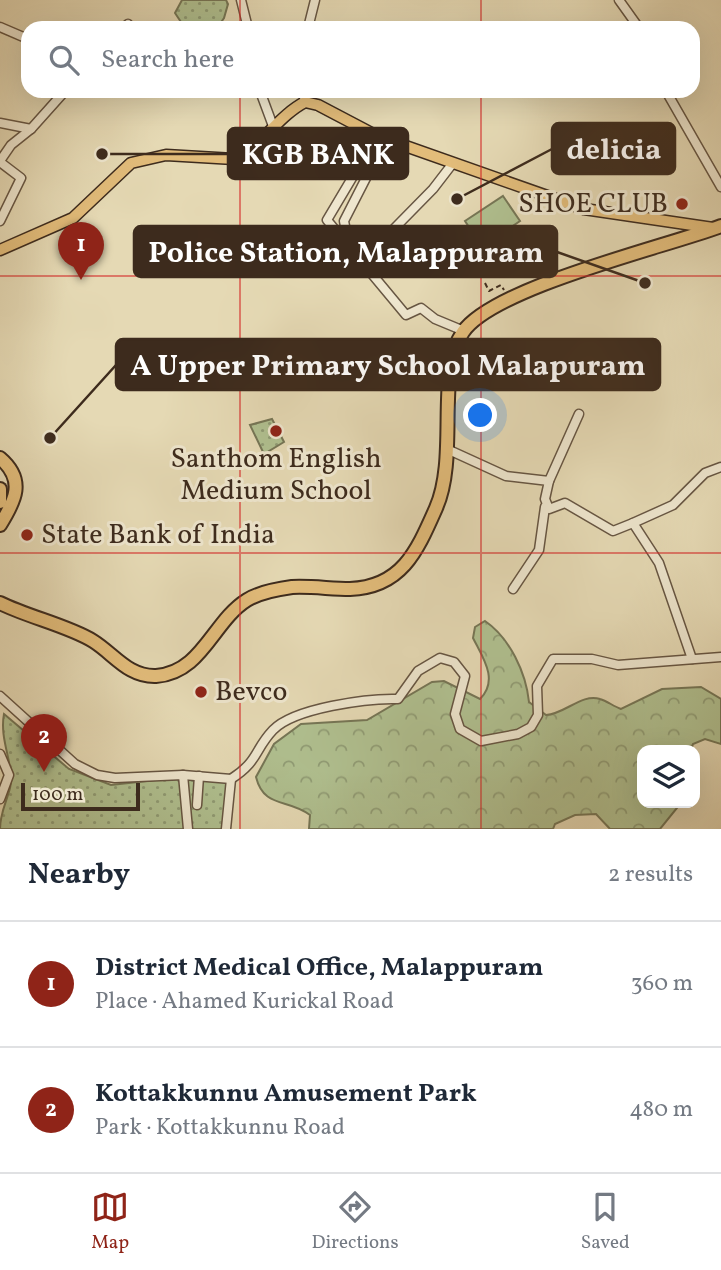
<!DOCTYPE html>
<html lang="en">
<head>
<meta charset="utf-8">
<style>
	:root { --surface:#fff; --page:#f6f6f7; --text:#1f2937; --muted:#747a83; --line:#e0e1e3; --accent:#8f2418 }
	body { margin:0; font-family:Vollkorn,serif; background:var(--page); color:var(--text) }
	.controls { position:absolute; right:21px; bottom:21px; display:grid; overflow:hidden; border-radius:14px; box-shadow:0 7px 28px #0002 }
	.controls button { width:63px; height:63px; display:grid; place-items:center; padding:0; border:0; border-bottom:2px solid var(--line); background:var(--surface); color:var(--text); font:35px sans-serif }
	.scale { position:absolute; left:21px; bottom:18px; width:119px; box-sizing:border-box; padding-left:7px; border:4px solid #3d2b1d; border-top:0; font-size:19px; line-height:24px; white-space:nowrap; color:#3d2b1d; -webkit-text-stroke:5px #eee6ce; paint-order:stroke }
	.you { position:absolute; left:481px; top:416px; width:24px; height:24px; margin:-18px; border:5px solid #fff; border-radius:50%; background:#1a73e8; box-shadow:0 0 0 10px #1a73e833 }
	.badge { display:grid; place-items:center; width:46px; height:46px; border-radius:50%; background:var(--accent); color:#fff; font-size:23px; font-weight:700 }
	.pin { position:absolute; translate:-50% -58px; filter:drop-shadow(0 2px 4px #0008) }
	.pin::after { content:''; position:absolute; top:37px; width:24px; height:21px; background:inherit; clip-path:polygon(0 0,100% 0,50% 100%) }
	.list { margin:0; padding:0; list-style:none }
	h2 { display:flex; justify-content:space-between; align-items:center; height:91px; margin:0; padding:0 28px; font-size:30px }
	h2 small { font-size:23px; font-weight:400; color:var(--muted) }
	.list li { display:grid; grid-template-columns:46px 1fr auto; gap:21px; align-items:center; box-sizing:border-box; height:126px; padding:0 28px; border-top:2px solid var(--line) }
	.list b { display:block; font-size:26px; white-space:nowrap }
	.list p { margin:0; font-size:23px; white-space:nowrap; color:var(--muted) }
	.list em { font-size:23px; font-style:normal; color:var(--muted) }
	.icon { flex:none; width:38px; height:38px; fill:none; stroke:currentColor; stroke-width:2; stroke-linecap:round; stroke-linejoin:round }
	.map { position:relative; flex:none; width:721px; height:829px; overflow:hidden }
	.search { position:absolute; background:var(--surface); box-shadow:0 7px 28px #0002; left:21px; right:21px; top:21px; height:77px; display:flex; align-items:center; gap:18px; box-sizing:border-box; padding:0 24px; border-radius:21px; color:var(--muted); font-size:26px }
	.sheet { height:343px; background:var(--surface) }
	nav { display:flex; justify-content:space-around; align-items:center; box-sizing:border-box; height:98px; border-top:2px solid var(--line); background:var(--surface); font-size:19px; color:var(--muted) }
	nav a { display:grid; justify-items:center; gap:4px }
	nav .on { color:var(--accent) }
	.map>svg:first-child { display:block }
	.forest { fill:url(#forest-crowns); stroke:#767656; stroke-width:2 }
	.park { fill:url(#park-dots); stroke:#767656; stroke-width:2 }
	.pitch { fill:#b0c090; stroke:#767656; stroke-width:2 }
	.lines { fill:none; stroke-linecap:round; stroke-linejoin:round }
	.minor-casing { stroke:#675643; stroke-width:11 }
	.major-casing { stroke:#3d2b1d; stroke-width:13 }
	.highway-casing { stroke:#3d2b1d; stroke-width:16 }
	.path { stroke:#3d2b1d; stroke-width:2; stroke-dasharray:5 3.5; stroke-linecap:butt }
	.minor { stroke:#eee6ce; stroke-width:8 }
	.major { stroke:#e2bc7a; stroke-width:10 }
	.highway { stroke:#e2bc7a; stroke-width:12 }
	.grid { fill:none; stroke:#d62828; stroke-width:2; stroke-opacity:0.55 }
	.poi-dot { fill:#8f2418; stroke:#eee6ce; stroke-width:2.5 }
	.labels { text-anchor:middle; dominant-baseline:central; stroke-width:6; stroke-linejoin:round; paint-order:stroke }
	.poi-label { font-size:28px; fill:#3d2b1d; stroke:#eee6ce; text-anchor:start }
	.leader { fill:none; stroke:#3d2b1d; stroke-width:2.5 }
	.callout-dot { fill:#3d2b1d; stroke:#eee6ce; stroke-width:2.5 }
	.callout { fill:#3d2b1d; stroke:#3d2b1d; stroke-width:2.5 }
	.callout-label { font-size:30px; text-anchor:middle; font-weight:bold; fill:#fff }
</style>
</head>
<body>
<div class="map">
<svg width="721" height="829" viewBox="0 0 721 829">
	<defs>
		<pattern id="forest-crowns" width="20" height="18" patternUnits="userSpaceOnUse" patternTransform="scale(1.75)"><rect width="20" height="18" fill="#b0c090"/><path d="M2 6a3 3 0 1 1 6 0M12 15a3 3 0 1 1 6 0" fill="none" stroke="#909c75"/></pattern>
		<pattern id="park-dots" width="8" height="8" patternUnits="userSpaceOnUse" patternTransform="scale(1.75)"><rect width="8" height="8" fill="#b0c090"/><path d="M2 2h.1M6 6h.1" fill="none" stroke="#909c75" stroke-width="1.8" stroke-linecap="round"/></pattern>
	</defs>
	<rect width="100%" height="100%" fill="#e5d9b4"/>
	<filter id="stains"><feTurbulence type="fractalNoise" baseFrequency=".00286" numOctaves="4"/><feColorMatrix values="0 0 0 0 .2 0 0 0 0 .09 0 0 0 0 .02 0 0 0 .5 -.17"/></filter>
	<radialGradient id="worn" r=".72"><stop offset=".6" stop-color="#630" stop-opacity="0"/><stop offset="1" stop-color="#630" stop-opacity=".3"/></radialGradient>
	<path class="forest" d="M485,621C510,638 526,673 529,702L546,715C565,714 582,693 600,699C607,701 613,706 621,709L662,689L701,687L721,699V744L705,739L693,744L691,750H642V803H681L660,829H610L596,814L575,815L555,824L553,829H309L310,815C288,798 264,809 256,777L274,744L301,724L367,720L432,682L444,681L480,699C499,680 483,658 473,638L475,627Z"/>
	<g class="park">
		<path d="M182,0H226L228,4L224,18L217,28H185L175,13Z"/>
		<path d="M272,419L284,442L264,454L250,425Z"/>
		<path d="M4,714L69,769L111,785L183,777L229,781L224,829H0C0,807 13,792 11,775C9,754 0,735 4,714Z"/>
	</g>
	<path class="pitch" d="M503,196L520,221L482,247L465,221Z"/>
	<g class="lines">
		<g class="minor-casing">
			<g id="minor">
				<path d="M241,0L248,28"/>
				<path d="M619,0L639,28"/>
				<path d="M0,27L28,39"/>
				<path d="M124,28L128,24"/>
				<path d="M308,28L315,0"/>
				<path d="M260,91L273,126"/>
				<path d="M303,91L305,102"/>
				<path d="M666,91L721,187"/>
				<path d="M0,123L31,129L65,91"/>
				<path d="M377,136L327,220L406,315L421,308L435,319L464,331"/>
				<path d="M386,139L344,221L346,231L366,248L378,245L433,189L453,163"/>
				<path d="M0,161L11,145L31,129"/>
				<path d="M0,162L21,178L0,221"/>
				<path d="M449,450L506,476L549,481L545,499L549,509L565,503L613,531L633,523L659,563L692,659"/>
				<path d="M549,481L579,414"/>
				<path d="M633,523L673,505L705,473L721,467"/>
				<path d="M513,589L539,550L545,507"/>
				<path d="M0,696L75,764L97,775L115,778L183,775L231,779"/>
				<path d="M0,754L9,775L0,799"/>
				<path d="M183,775L188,829"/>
				<path d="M231,779C259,761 254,750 273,730C294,708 368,698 398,699L418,671L440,658L454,662L465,676L455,714L460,729L481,741L518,734L531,727L538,715L537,686L553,659H592L618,665L721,657"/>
				<path d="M197,805L199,776"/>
				<path d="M226,829L231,779"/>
			</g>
		</g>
		<g class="major-casing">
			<path id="major" d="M0,250L73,218L131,163L166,155L234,159C261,147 278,116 305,102L318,105L377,136L584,209L713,228"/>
		</g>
		<g class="highway-casing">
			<g id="highway">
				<path d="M0,458C26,480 15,501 0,525"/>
				<path d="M0,489V502"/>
				<path d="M0,603C28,617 69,626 93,641C114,654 128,677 156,676C202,673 213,621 247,600C260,592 277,589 292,587C312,586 331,589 350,589C402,587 417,551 436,508C459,456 435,372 463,332C494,287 665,247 721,226"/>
			</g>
		</g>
		<path class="path" d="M485,283L489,291L501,285L504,290"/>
		<use href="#minor" class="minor"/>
		<use href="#major" class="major"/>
		<use href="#highway" class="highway"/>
	</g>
	<path class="grid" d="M240,0V28M481,0V28M240,91V829M481,91V829M0,276H721M0,553H721"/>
	<g class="poi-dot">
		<circle cx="682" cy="204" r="7"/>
		<circle cx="276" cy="431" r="7"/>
		<circle cx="27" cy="535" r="7"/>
		<circle cx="201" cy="692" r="7"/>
	</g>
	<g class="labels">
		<g class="poi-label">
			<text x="668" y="204" text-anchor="end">SHOE CLUB</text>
			<text x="276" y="459" text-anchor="middle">Santhom English<tspan x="276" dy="32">Medium School</tspan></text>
			<text x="41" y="535">State Bank of India</text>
			<text x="215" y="692">Bevco</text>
		</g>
	</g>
	<path class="leader" d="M457 199L552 149M102 154L228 154M645 283L557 252M50 438L116 365"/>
	<g class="callout-dot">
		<circle cx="457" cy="199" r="7"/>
		<circle cx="102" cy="154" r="7"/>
		<circle cx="645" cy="283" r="7"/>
		<circle cx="50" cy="438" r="7"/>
	</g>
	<g class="callout">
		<rect x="552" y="123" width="123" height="51" rx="7"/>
		<rect x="228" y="128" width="180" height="51" rx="7"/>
		<rect x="134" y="226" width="423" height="51" rx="7"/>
		<rect x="116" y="339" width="544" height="51" rx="7"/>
	</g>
	<g class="callout-label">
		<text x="614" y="159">delicia</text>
		<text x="318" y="164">KGB BANK</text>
		<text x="346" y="262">Police Station, Malappuram</text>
		<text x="388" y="375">A Upper Primary School Malapuram</text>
	</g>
	<rect width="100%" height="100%" filter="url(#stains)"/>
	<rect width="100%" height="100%" fill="url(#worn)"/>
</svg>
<div class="controls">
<button><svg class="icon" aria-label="layers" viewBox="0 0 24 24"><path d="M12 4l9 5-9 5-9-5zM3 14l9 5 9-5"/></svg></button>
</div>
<div class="scale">100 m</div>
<div class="you"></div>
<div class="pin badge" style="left:81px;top:280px">1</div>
<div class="pin badge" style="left:44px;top:772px">2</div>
<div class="search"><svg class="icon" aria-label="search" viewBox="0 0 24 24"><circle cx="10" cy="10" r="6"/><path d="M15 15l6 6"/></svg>Search here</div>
</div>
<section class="sheet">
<h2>Nearby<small>2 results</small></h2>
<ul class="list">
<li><span class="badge">1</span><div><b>District Medical Office, Malappuram</b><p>Place · Ahamed Kurickal Road</p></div><em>360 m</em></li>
<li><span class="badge">2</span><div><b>Kottakkunnu Amusement Park</b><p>Park · Kottakkunnu Road</p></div><em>480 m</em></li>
</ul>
</section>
<nav>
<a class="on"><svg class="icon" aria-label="map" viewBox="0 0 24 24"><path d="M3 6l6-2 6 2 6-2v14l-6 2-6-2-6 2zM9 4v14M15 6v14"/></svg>Map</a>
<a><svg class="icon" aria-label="directions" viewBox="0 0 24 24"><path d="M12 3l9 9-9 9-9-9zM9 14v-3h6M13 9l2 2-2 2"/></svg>Directions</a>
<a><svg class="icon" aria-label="saved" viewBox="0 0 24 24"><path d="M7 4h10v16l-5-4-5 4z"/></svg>Saved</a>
</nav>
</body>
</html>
